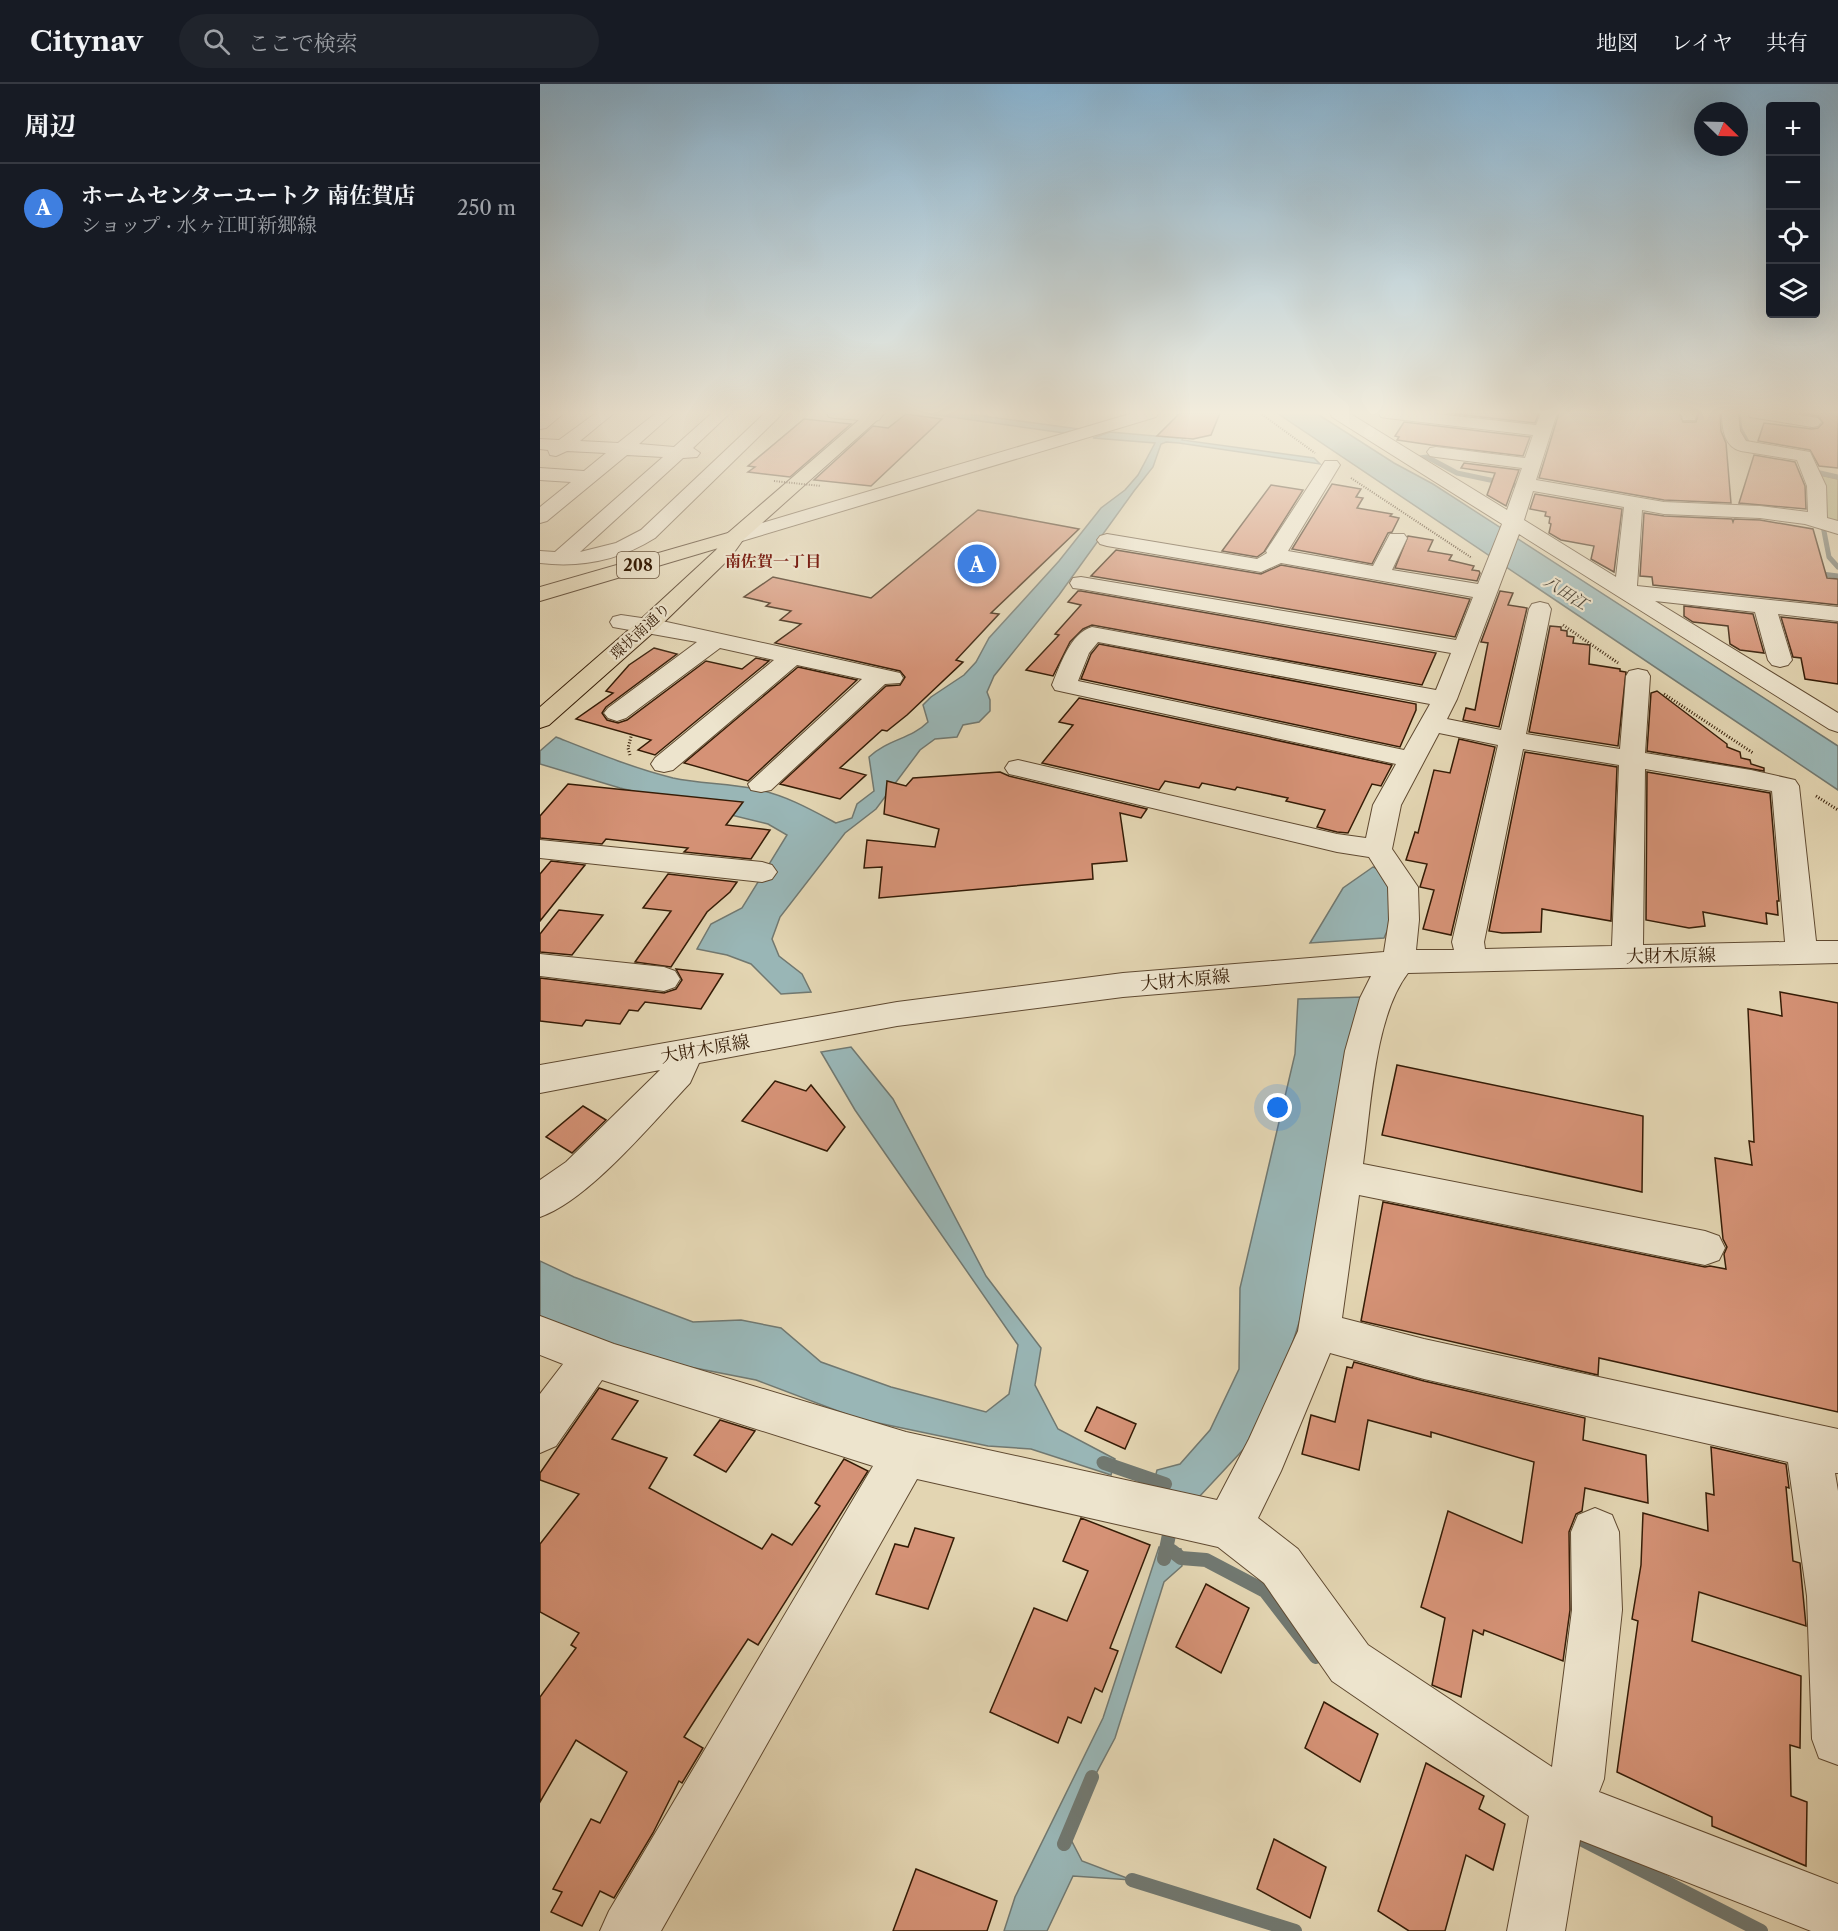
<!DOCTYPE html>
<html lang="ja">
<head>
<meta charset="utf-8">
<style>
	:root { --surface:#171b24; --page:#20242c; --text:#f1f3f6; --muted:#9ea1a6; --line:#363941; --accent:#b45309 }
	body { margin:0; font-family:"Libre Caslon Text","Noto Serif JP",serif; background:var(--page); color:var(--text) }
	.controls { position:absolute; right:18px; top:18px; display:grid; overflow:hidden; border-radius:6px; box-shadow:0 6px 24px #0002 }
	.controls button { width:54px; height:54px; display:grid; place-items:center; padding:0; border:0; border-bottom:2px solid var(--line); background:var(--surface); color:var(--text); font:30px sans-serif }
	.compass { position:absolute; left:1154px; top:18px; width:54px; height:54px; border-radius:50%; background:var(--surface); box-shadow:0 6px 24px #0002; rotate:113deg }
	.you { position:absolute; left:738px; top:1024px; width:21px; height:21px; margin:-15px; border:4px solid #fff; border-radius:50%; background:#1a73e8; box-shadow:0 0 0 9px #1a73e833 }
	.badge { display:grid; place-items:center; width:39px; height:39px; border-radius:50%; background:var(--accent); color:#fff; font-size:20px; font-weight:700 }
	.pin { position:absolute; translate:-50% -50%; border:3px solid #fff; box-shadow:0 2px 6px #0006 }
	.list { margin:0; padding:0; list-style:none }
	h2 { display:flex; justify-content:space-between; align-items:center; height:78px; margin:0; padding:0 24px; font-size:26px }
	h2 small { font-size:20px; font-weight:400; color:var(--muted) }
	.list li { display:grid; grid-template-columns:39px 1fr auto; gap:18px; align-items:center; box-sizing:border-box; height:90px; padding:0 24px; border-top:2px solid var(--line) }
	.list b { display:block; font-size:22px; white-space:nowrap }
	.list p { margin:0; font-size:20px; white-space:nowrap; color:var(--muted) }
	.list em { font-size:20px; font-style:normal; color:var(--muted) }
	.icon { flex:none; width:33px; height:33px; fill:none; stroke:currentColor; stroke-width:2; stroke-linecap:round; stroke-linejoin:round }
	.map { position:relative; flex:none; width:1298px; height:1847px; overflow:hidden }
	header { display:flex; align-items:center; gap:36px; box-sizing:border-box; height:84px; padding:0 30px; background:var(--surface); border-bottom:2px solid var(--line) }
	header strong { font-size:28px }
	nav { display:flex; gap:33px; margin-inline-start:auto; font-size:21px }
	.search { width:420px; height:54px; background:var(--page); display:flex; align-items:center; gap:15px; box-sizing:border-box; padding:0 21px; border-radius:33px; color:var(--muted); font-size:22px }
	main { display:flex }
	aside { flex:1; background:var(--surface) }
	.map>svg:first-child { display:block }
	.green { fill:#babb88; stroke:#786c47; stroke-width:1.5 }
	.water { fill:#99b6b6; stroke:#717870; stroke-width:1.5 }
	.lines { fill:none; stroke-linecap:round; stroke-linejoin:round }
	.stream-far2 { stroke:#717870; stroke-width:5 }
	.stream-far1 { stroke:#717870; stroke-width:11 }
	.stream { stroke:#717870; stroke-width:14 }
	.building { fill:#d59276; stroke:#351c06; stroke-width:1.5 }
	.minor-casing { stroke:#604a31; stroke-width:2 }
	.major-casing { stroke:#351c06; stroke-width:2 }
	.highway-casing { stroke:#351c06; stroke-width:2 }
	.path-far1 { stroke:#351c06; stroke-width:2; stroke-dasharray:1 1.5; stroke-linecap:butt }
	.path { stroke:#351c06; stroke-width:3; stroke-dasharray:1 2; stroke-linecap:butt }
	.minor { fill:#ede4cd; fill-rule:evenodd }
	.major { fill:#e3d5b2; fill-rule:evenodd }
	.highway { fill:#e3d5b2; fill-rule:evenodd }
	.path-bridge { stroke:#351c06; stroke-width:2; stroke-dasharray:1 1.5; stroke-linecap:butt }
	.labels { text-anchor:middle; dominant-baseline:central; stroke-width:4.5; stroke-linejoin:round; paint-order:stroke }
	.far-street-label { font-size:15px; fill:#351c06; stroke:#ede4cd }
	.far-neighbourhood-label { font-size:16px; font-weight:bold; fill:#7a1f14; stroke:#ede4cd }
	.shield { fill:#ede4cd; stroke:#6c5842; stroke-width:1.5 }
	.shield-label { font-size:16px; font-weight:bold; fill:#351c06 }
	.far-water-label { font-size:16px; font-style:italic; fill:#534a3b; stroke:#ede4cd }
	.street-label { font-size:18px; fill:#351c06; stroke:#ede4cd }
</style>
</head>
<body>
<header>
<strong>Citynav</strong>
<div class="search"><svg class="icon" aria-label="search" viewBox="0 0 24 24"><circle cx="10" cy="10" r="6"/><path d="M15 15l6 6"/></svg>ここで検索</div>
<nav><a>地図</a><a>レイヤ</a><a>共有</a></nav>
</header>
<main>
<aside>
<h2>周辺<small></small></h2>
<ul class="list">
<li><span class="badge" style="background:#3f7fe0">A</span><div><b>ホームセンターユートク 南佐賀店</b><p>ショップ · 水ヶ江町新郷線</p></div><em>250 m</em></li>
</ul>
</aside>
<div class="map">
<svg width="1298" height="1847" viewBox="0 0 1298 1847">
	<rect width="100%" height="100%" fill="#e3d5b2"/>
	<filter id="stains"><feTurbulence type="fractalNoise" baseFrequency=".00333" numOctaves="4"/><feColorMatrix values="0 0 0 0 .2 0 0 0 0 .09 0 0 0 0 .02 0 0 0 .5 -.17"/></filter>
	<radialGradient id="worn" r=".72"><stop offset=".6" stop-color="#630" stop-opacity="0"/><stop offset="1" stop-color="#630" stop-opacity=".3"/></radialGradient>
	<path class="green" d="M1270,389L1298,395V441L1274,433Z"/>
	<g class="water">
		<path d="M383,329H421L539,345L524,349Z"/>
		<path d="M652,329H657L642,356L774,374L780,380L639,359L626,358L621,360L613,383L594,407L519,511L454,592L447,608L450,616V627L439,638L423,641L417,653L395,655L380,666L336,725L305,749L240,833L232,855L239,872L262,890L271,908L241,910L211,880L187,871L157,865L171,840L202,824L247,751L228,740L80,704L0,680V667L16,653C54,668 93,684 133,694C160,700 189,699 215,705C245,711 270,725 296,739L312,734L317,720L334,707L329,673C348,655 371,655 388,638L383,621L391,613L424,591L436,578L449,554L519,477L561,424L585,406L598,391L615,359L553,354L570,348L638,354Z"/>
		<path d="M737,329H776L854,379L893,400L1298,662V706Z"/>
		<path d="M833,783L841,786C856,814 858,825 844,854L770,859L803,804Z"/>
		<path d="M823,913L769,1207L740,1299L714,1354L659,1413L612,1406L617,1386L640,1380L670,1346L699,1285L700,1204L755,970L758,915Z"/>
		<path d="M311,963L353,1015L446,1192L501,1264L495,1301L518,1345L575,1375L571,1391L491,1365L448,1362L319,1335L216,1296L63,1266L0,1237V1177L34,1193L153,1238L201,1236L241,1244L281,1278L351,1303L446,1328L469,1310L478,1261L315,1026L281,968Z"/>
		<path d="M619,1463L641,1465L642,1482L624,1498L575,1654L526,1746L542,1777L592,1796L533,1792L507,1847H464L475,1813L563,1634Z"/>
	</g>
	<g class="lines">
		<g class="stream-far2">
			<path d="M1198,329L1200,345L1208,360"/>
			<path d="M880,374L887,373L917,389L988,404"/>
			<path d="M1280,389L1298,393"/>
			<path d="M1277,440L1283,442L1289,473L1298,483"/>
			<path d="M1274,489L1298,492"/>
		</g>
		<path class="stream-far1" d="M562,1378L569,1380"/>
		<g class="stream">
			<path d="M564,1379L625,1400"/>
			<path d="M632,1467L641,1474L666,1476L725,1507L776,1573"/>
			<path d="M624,1475L631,1441"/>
			<path d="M1033,1751L1221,1847"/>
			<path d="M524,1760L552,1693"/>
			<path d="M592,1796L755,1847"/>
		</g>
	</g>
	<g class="building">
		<path d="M640,329H680L671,351L653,355L617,352Z"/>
		<path d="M907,329H999L995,339Z"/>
		<path d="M1019,329H1139L1143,338H1156L1159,329H1180L1181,347L1186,359L1191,419L1124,416L999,394Z"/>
		<path d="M1259,329H1298V384L1279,382L1270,366L1218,357L1224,339L1272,345L1278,344L1283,339L1278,332Z"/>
		<path d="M366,330L402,335L331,402L274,396L333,342L348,344Z"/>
		<path d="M264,335L311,340L250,393L208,388L215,383L208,382Z"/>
		<path d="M864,338L990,353L983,372L891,361L857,356L859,353L855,352Z"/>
		<path d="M1214,371L1255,378L1265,402L1266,425L1199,419Z"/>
		<path d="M924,379L979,386L966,422L947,411L955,389L921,384Z"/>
		<path d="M792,400L821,405L816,413L823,414L817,424L852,430L850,432L859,434L852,448L848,449L832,480L752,465Z"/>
		<path d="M731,401L763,406L724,468L717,473L682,467Z"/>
		<path d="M995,410L1082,425L1074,488L1051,475L1054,462L1021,456L1009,449L1011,440L1009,439L1010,433L1005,432L1006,428L990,425Z"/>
		<path d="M438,426L539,445L451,529L459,530L416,576L423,578L367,631L347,647L342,646L300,684L326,691L300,715L240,700L346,602L360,601L365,593L360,587L235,559L261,540L240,536L251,527L226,522L230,519L204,513L233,493L331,514Z"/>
		<path d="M1104,429L1124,432L1192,435L1193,438L1194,435L1220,436L1273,445L1287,494L1298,495V521L1113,501L1112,493L1100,492Z"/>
		<path d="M868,452L893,456L888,467L912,471L909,476L934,482L932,486L939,487L940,489L937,497L855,484Z"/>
		<path d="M576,466L721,490L741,481L930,515L915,553L551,492Z"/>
		<path d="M538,507H541L896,569L882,601L552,541L543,545L530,558L513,592L486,586L519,551L515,550L541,521L528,518Z"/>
		<path d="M960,507L973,509L968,521L987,524L959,643L923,636L926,624L935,626L948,559L941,558Z"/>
		<path d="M1144,522L1213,530L1224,569L1200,566L1190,560L1188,542L1153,538L1144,532Z"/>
		<path d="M1241,533L1298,539V600L1265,595L1261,574L1253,573Z"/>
		<path d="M1010,542L1021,543V546L1027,547V552L1034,553L1033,559L1050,561L1049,580L1080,585V587L1086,588L1078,662L989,648Z"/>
		<path d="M559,560L876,620V626L860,663L541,595L551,570Z"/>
		<path d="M114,564L137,570L66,623L62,629L67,636L78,639L87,636L166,577L202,585L216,574L229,577L115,671L98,666L111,656L36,635L73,609L66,607L89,581Z"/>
		<path d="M258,583L317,596L208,697L144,679Z"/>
		<path d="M1117,607L1187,660V663L1200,668L1201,674L1210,676L1211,680L1224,684V687L1107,667L1111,609Z"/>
		<path d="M539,614L852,681L841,702L832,700L808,749L797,748L777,743L785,726L746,717L748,714L697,703L695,706L662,699L659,704L625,697L619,706L502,679L533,641L519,638Z"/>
		<path d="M919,655L955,663L911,851L883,845L894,806L880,803L887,780L866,776L875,748L878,749L894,686L910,689Z"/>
		<path d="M985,668L1077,683L1071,837L1002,825L1001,848L962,849L949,847Z"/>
		<path d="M460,688L469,692L607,725L601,734L580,729L587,777L552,780L553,795L339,814L342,783L324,784L327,756L395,763L399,745L344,730L347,697L366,702L373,694Z"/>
		<path d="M1107,688L1230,709L1239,817H1237L1238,831L1226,829L1227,840L1163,828L1165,842L1149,844L1106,836Z"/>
		<path d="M28,700L203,718L186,741L230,746L211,775L144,768L148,764L66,755L62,760L0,754V732Z"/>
		<path d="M11,777L45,781L0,837V790Z"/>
		<path d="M128,790L197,798L190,808L167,828L131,883L95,878L131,827L103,824Z"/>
		<path d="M19,826L63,831L32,871L0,868V850Z"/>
		<path d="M136,885L183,890L161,925L105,918L98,927L89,926L80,940L46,936L42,942L0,937V894L124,909L136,905L142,896Z"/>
		<path d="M1240,908L1298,919V1328L1059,1274L1058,1291L821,1237L843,1118L1165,1183L1170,1182L1186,1185L1184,1170L1187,1163L1183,1155L1175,1074L1212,1081L1209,1057L1214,1058L1208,925L1242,932Z"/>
		<path d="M857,981L1103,1032L1102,1108L842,1051Z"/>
		<path d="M235,997L266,1007L271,1001L305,1043L287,1067L202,1037Z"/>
		<path d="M43,1022L66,1036L32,1069L6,1053Z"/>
		<path d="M814,1278L884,1297L1045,1334L1043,1356L1106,1371L1108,1419L1045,1404L1042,1427L1036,1430L1029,1448L1030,1526L1023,1577L944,1546L943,1551L933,1546L921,1613L892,1601L905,1534L881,1523L908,1427L982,1459L994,1378L891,1348V1353L828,1336L819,1386L762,1370L771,1331L795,1338L807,1283L812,1284Z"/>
		<path d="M59,1304L98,1317L72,1355L127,1374L109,1404L222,1465L232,1450L252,1461L280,1422L275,1419L304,1375L328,1387L218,1561L208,1555L173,1608L144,1653L163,1664L142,1699L139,1697L113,1749L74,1814L60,1807L42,1842L11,1828L22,1808L13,1805L51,1735L60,1739L87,1688L36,1656L0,1718V1613L36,1564L31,1561L39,1549L0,1528V1460L39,1410L0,1396V1389Z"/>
		<path d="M557,1323L596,1340L585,1365L545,1347Z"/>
		<path d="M180,1336L215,1347L186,1388L154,1371Z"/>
		<path d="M1171,1363L1246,1380L1249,1404L1246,1403L1253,1477L1260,1479L1266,1542L1159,1508L1152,1557L1261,1592L1260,1664L1250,1661L1251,1712L1267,1718L1266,1782L1172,1742V1733L1077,1688L1098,1537L1092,1535L1101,1481L1103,1429L1168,1447L1166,1409L1174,1411Z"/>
		<path d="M541,1434L610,1461L570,1564L578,1567L562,1608L555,1604L541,1639L528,1633L518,1659L450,1628L494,1524L527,1537L548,1487L523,1477Z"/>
		<path d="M375,1444L414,1454L388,1525L336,1510L355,1460L368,1463Z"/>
		<path d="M666,1500L709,1524L681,1589L636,1563Z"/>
		<path d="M784,1618L838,1650L820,1698L765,1664Z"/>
		<path d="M886,1679L944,1712L939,1725L965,1740L953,1786L926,1771L905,1847H869L838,1827Z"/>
		<path d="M734,1755L786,1783L770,1834L717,1805Z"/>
		<path d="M376,1785L457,1817L447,1847H353Z"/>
	</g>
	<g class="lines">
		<g class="minor-casing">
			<g id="minor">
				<path d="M5,329H24L6,344L0,345V332Z"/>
				<path d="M56,329H74L40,357L78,359L116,329H134L99,360L134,363L172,329H190L153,364L160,369L157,373L143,374L40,468L76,459L101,446L225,329H243L115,454C80,476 41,484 0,479V467L15,468L123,373L87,371L7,437L0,439V423L31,398L0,396V384L44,387L66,369L27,367L16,372L10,371L8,366L0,365V355L19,356Z"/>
				<path d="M287,329H339L342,332L339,336L333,337L295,334L289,333Z"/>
				<path d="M593,329H618L616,333L202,457H188L185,453L188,449Z"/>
				<path d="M790,329H809L967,426L982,384L896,373L890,372L887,368L890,364L896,363L985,374L993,351L847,334L841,333L839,329H889L996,341L1001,329H1017L996,396L1124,418L1220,422L1268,428L1267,402L1257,376L1201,367C1184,363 1182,344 1182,329H1198L1200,347L1206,357L1270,368L1286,402L1287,434L1298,437V450L1265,440L1220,434L1124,430L1102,426L1097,502L1298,523V537L1238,530L1252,576L1248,581L1240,583L1232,581L1228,576L1215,528L1115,517L1298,629V648L1289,645L979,450L917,615L907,635L961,646L989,525L992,520L1000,518L1008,520L1011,525L986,650L1080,665L1086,592L1089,587L1098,585L1107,587L1110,592L1105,669L1211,686L1255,696L1259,702L1276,857H1298V879L868,889C834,933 831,1025 823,1080L1165,1147L1179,1152L1185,1164L1179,1176L1165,1181L819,1111L802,1234L884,1255L1298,1345V1389H1295L1298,1407V1681L1279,1674L1272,1655L1267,1512L1248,1378L884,1295L790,1269L741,1387L718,1434L758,1465L828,1561L1012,1683L1032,1526L1031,1448L1038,1431L1055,1424L1072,1431L1079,1448L1082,1526L1064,1695L1059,1708L1298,1800V1847H1271L1040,1756L1025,1847H967L989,1732L792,1597L724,1499L678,1463L377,1395L121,1847H60L69,1827L333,1382L62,1296L16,1362L0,1369V1310L23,1280L0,1271V1232L74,1260L366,1348L677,1416L709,1355L758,1247L805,967L820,914L831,892L583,913L357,942L159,979L150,999C113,1038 49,1116 0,1133V1096L26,1078L120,986L0,1009V981L357,918L583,889L844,868L849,836L848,803L829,773L797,768L478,692L469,690L465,684L469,678L478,676L797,750L826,754L833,721L856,680L524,608L515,606L512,601C520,582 530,549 552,543L896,606L911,569L541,505L533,504L530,499L533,494L541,493L916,556L933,513L741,479L721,488L567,462L560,460L557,456L560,452L567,450L717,475L727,469L726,467L785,377H797L800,381L748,467L833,482L850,450H864L867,454L852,486L938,500L962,440L792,333ZM993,407L1084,423L1076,493L984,436ZM558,558L890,620L864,666L538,597L549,569ZM899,649L958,661L912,858L914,866H876L879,836L878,803L852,765L861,721ZM983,665L1079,681L1072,862L945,865L944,858ZM1105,685L1232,707L1245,858L1103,861Z"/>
				<path d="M1141,329H1157L1155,336H1143Z"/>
				<path d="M1208,329H1246L1278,334L1281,338L1278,342L1272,343L1216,334L1210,333Z"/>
				<path d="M81,531L122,537L351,587L360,589L363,594L360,599L345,600L231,706L221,708L211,706L208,700L322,595L257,581L133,686L124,688L115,686L111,680L115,674L234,576L180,564L86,634L77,637L68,634L64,629L68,624L157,558L73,543L70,538L73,533Z"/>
				<path d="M0,756L222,778L232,781L237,788L232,795L222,798L0,774Z"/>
				<path d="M0,870L124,883L135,887L140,895L135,903L124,907L0,892Z"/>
			</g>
		</g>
		<g class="major-casing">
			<path id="major" d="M195,447L202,449L205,453L190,474L116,546L9,641L0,644V623L100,536L176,466L188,449Z"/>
		</g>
		<g class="highway-casing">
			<path id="highway" d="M327,329H345L202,457L0,517V503L188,449Z"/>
		</g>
		<g class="path-far1">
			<path d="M720,329L775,369"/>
			<path d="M811,394L932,474"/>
		</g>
		<g class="path">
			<path d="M1023,541L1078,579"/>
			<path d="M1124,610L1213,669"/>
			<path d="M90,671L88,664L92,649"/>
			<path d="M1276,712L1298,726"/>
		</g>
		<use href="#minor" class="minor"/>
		<use href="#major" class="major"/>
		<use href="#highway" class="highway"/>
		<path class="path-bridge" d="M234,397L281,402"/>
	</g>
	<linearGradient id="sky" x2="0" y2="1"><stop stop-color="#88b5d4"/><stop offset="0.56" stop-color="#f2ecdc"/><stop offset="1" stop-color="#f2ecdc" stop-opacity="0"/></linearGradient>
	<rect width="1298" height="587" fill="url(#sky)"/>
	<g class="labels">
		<g class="far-street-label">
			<text transform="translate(100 547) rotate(-43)">環状南通り</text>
		</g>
		<g class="far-neighbourhood-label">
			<text x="233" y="477">南佐賀一丁目</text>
		</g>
		<rect class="shield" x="77" y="468" width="42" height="26" rx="4.5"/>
		<g class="shield-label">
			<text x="98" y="481">208</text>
		</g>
		<g class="far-water-label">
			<text transform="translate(1026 508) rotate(33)">八田江</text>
		</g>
		<g class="street-label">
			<text transform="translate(1131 872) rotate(-1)">大財木原線</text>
			<text transform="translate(645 896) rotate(-5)">大財木原線</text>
			<text transform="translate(165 965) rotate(-10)">大財木原線</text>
		</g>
	</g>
	<rect width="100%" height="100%" filter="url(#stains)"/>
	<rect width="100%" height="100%" fill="url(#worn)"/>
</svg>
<div class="controls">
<button>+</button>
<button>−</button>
<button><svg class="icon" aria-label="locate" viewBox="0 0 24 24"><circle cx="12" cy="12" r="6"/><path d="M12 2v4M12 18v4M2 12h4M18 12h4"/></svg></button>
<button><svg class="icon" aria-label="layers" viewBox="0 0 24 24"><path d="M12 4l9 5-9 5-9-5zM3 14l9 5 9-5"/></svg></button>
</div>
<svg class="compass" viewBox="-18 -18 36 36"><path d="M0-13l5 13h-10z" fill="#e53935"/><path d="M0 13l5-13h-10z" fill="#9ea1a6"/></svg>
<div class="you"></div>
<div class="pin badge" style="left:437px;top:480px;background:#3f7fe0">A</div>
</div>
</main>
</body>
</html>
